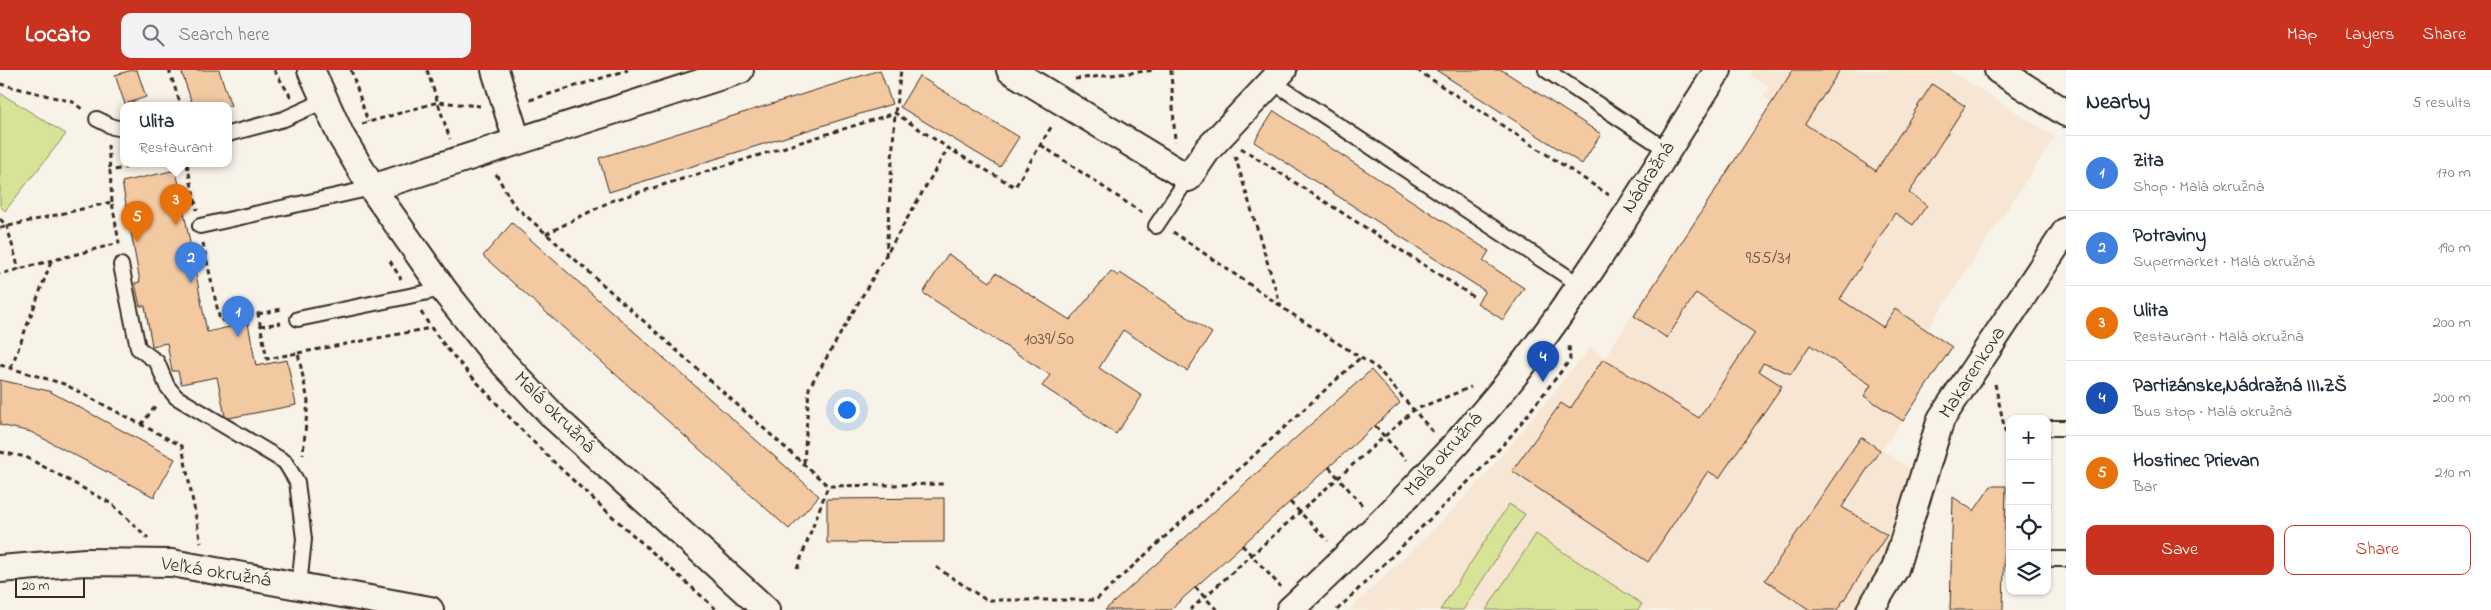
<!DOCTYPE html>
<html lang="en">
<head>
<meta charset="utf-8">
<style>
	:root { --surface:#fff; --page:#f2f2f3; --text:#1f2937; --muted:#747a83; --line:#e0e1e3; --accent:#c8321e }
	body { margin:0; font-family:"Indie Flower",sans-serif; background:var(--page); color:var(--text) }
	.controls { position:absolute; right:15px; bottom:15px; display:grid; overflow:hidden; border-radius:10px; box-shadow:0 1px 4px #0004 }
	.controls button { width:45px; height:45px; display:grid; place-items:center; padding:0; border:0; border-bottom:1px solid var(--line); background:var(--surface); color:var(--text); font:25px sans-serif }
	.scale { position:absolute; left:15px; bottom:12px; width:70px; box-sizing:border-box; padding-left:5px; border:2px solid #3b2a1e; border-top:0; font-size:14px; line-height:18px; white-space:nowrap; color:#3b2a1e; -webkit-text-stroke:4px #f7f3e8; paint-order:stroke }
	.you { position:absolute; left:846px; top:339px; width:18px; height:18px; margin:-12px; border:4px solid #fff; border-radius:50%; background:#1a73e8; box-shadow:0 0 0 8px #1a73e833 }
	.badge { display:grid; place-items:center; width:32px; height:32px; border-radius:50%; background:var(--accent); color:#fff; font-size:16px; font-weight:700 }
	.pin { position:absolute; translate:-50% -41px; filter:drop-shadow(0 1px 2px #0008) }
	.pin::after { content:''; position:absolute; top:26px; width:18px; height:15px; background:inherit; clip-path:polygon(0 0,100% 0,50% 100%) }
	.popup { position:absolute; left:120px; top:32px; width:112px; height:65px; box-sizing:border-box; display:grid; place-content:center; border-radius:10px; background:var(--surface); filter:drop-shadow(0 1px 4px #0005); font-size:16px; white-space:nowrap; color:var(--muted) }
	.popup b { font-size:19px; color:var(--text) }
	.popup::after { content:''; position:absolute; left:50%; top:100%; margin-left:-10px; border:10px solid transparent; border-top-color:var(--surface) }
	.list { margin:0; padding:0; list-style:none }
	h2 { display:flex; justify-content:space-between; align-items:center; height:65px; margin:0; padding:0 20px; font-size:21px }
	h2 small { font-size:16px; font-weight:400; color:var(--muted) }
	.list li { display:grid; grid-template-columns:32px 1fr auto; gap:15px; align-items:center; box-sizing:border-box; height:75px; padding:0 20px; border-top:1px solid var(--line) }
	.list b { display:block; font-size:19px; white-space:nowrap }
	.list p { margin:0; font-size:16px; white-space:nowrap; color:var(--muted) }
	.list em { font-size:16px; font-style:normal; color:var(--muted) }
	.actions { display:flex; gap:10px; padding:15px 20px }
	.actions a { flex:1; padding:11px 0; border:1px solid var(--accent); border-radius:10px; text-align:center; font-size:18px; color:var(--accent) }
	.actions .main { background:var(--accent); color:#fff }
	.icon { flex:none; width:28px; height:28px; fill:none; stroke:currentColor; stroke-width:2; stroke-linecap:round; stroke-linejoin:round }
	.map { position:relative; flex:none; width:2066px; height:540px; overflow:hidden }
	header { display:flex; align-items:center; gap:30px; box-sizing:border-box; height:70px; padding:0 25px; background:var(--accent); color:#fff }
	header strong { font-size:24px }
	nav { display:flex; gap:28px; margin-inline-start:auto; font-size:18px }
	.search { width:350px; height:45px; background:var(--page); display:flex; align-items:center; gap:12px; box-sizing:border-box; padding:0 18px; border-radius:10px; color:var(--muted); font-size:19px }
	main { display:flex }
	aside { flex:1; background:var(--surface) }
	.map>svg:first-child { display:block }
	.built { fill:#f6e6d3 }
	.green { fill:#d7e497; stroke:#89875a }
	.building { fill:#f3c9a2; stroke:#3b2a1e }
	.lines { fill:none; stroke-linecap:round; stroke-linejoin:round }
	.lane-casing { stroke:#3b2a1e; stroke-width:18 }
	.street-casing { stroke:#3b2a1e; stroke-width:30 }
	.path { stroke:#3b2a1e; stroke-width:3; stroke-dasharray:5 4; stroke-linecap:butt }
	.lane { stroke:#f7f3e8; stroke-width:14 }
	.street { stroke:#f7f3e8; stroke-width:26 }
	.labels { text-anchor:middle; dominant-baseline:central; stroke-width:4.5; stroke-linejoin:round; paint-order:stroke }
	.number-label { font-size:18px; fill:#69523f }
	.street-label { font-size:20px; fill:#3b2a1e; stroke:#f7f3e8 }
</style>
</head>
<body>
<header>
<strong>Locato</strong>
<div class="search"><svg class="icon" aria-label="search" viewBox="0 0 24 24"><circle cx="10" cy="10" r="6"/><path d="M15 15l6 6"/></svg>Search here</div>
<nav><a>Map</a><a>Layers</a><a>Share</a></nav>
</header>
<main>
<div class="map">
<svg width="2066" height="540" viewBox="0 0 2066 540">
	<rect width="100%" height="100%" fill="#f7f3e8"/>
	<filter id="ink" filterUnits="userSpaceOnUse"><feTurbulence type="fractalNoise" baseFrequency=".02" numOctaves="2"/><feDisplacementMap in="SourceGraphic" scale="10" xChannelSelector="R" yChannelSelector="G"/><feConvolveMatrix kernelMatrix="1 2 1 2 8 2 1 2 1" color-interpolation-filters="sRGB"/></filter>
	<g filter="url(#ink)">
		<path class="built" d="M1753,0H1949L2055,67L1927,260L1951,277L1903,351L1881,379L1917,403L1887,496L1859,540H1349L1446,447L1485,406L1590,278L1605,287L1772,33L1763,27L1769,17L1750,5Z"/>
		<g class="green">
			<path d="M0,23L66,64L5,141L0,136Z"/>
			<path d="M1509,434L1525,444L1463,540H1440Z"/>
			<path d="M1536,464L1642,534L1638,540H1486Z"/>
		</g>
		<g class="building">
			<path d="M132,0H137L146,27L125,34L115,5Z"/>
			<path d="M181,0H219L231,36H193Z"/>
			<path d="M880,0L892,34L609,122L599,88Z"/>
			<path d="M1436,0H1502L1601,64L1582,94Z"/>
			<path d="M1793,0H1840L1805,54L1876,101L1932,14L1965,36L1909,123L1927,135L1913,155L1895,143L1840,229L1883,257L1895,239L1952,277L1903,351L1864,326L1871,315L1810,275L1791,304L1763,293L1759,301L1782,316L1719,408L1708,401L1648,492L1512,401L1561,333L1570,339L1603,289L1699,348L1755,263L1696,223L1667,268L1634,246Z"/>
			<path d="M919,6L1019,67L1000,97L900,37Z"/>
			<path d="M1274,41L1489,181L1483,191L1524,218L1503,250L1477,233L1485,221L1254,72Z"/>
			<path d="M176,100L207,262L248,253L256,296L287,290L296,335L229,348L225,346L217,307L181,314L178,301H172L167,273L152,276L145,236H140L135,213L140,212L122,112Z"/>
			<path d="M512,153L819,426L789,459L483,186Z"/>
			<path d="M948,184L990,212L996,203L1070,250L1111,201L1118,206L1120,203L1212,263L1187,301L1123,260L1099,298L1142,326L1116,364L1042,316L1050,305L923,223Z"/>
			<path d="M1371,300L1400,333L1170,540H1105Z"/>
			<path d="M0,310L49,321L175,389L154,427L31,362L0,355Z"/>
			<path d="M1861,367L1880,380L1842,437L1887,465L1837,540H1810L1765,510Z"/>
			<path d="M1991,416H2006L2003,540H1950L1953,427L1974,441Z"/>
			<path d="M944,428V472L827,473V429Z"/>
		</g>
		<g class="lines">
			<g class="lane-casing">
				<g id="lane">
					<path d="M1546,0L1667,80"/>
					<path d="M1273,12L1580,215"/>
					<path d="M97,49L113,57L124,59"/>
					<path d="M228,64L284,49L324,31"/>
					<path d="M200,156L372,118"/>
					<path d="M1156,156L1188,108"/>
					<path d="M121,195L138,278L157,292L167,316L176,327L285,392L297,412L304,469L299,516"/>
					<path d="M298,249L443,219"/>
					<path d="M2052,358H2066"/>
					<path d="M2053,489H2066"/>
				</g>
			</g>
			<g class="street-casing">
				<g id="street">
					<path d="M311,0L341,66L372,118L443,219L493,282L555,348L766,540"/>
					<path d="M495,0L517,71"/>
					<path d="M1010,0L1188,108L1208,79L1283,0"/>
					<path d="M1998,0L2066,43"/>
					<path d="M372,118L740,0"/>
					<path d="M0,499L85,492L172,493L430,540"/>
					<path d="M1290,540C1366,469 1439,397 1505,317C1585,218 1650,107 1718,0"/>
					<path d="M1870,540L1895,499L1941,349L2066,161"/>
				</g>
			</g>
			<g class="path">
				<path d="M169,0L181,36"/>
				<path d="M274,0L291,27"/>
				<path d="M351,0L368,52"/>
				<path d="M427,0L450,69"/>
				<path d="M1171,0L1175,72"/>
				<path d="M1417,0L1609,125"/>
				<path d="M1075,9L1155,0"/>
				<path d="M0,14L73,32L82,39"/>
				<path d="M530,30L628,0"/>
				<path d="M362,54L438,32L480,36"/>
				<path d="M108,75L110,101"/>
				<path d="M1041,75L1142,143"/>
				<path d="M1241,78L1474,227"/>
				<path d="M1235,86L1281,237L1377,298L1433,362"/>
				<path d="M187,94L197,140"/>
				<path d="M496,104L513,134L828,416L945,414"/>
				<path d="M112,132L110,101L141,94"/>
				<path d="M0,149L7,156L19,200"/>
				<path d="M0,158L112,132L119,173L0,204"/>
				<path d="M1173,162L1281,236"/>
				<path d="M546,164L611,131L895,43L948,78L1015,117L1053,54"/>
				<path d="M203,173L220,251L258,244L267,289L298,283L308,331L303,384"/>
				<path d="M886,186L895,43L901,0"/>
				<path d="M390,191L401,209"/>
				<path d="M421,242C439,272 464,298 488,324C558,402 640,470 717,540"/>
				<path d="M258,244L282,239"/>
				<path d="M260,256L281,253"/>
				<path d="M298,283L431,258"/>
				<path d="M0,295L64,314L182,376L201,473"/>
				<path d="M11,298L51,192"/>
				<path d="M1995,314L2010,384"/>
				<path d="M141,355L157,334"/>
				<path d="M1375,356L1406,390"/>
				<path d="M0,382L26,387L112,434L148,468"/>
				<path d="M804,393L809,318L948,78"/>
				<path d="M1329,397L1363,436"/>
				<path d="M1290,432L1328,471"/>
				<path d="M2047,438L2050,434"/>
				<path d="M1242,475L1281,517"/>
				<path d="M2004,487H2010"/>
				<path d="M936,497L986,530H1096L1360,288"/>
				<path d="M797,499L828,416"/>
				<path d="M1195,517L1217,540"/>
				<path d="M1190,540L1414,340L1471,317"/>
				<path d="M1337,540L1479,401L1510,367L1570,290L1569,274"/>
			</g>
			<use href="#lane" class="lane"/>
			<use href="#street" class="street"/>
		</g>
	</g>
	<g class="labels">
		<g class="number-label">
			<text x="1768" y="189">955/31</text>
			<text x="1049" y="270">1039/50</text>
		</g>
		<g class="street-label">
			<text transform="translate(1649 108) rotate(-57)">Nádražná</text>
			<text transform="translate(1973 303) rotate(-57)">Makarenkova</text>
			<text transform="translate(554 343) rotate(45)">Malá okružná</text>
			<text transform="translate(1444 385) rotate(-48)">Malá okružná</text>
			<text transform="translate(216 503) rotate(9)">Veľká okružná</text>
		</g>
	</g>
</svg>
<div class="controls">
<button>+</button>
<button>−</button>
<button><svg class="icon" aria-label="locate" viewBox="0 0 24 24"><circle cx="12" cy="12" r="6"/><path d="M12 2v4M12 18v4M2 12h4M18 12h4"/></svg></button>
<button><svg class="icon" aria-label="layers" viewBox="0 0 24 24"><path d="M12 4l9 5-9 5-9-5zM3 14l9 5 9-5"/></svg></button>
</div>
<div class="scale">20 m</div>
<div class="you"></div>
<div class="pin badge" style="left:238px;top:267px;background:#3f7fe0">1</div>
<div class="pin badge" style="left:191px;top:213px;background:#3f7fe0">2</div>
<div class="pin badge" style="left:176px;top:155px;background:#e8710a">3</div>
<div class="popup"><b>Ulita</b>Restaurant</div>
<div class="pin badge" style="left:1543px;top:312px;background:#1a4fb4">4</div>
<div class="pin badge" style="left:137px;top:172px;background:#e8710a">5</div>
</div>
<aside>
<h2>Nearby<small>5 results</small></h2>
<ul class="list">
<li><span class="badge" style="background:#3f7fe0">1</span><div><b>Zita</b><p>Shop · Malá okružná</p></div><em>170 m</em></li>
<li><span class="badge" style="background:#3f7fe0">2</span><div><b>Potraviny</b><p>Supermarket · Malá okružná</p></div><em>190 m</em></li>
<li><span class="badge" style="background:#e8710a">3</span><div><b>Ulita</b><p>Restaurant · Malá okružná</p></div><em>200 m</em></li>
<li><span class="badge" style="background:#1a4fb4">4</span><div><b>Partizánske,Nádražná III.ZŠ</b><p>Bus stop · Malá okružná</p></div><em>200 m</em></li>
<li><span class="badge" style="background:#e8710a">5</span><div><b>Hostinec Prievan</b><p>Bar</p></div><em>210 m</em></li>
</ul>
<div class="actions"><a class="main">Save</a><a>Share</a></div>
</aside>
</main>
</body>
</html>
